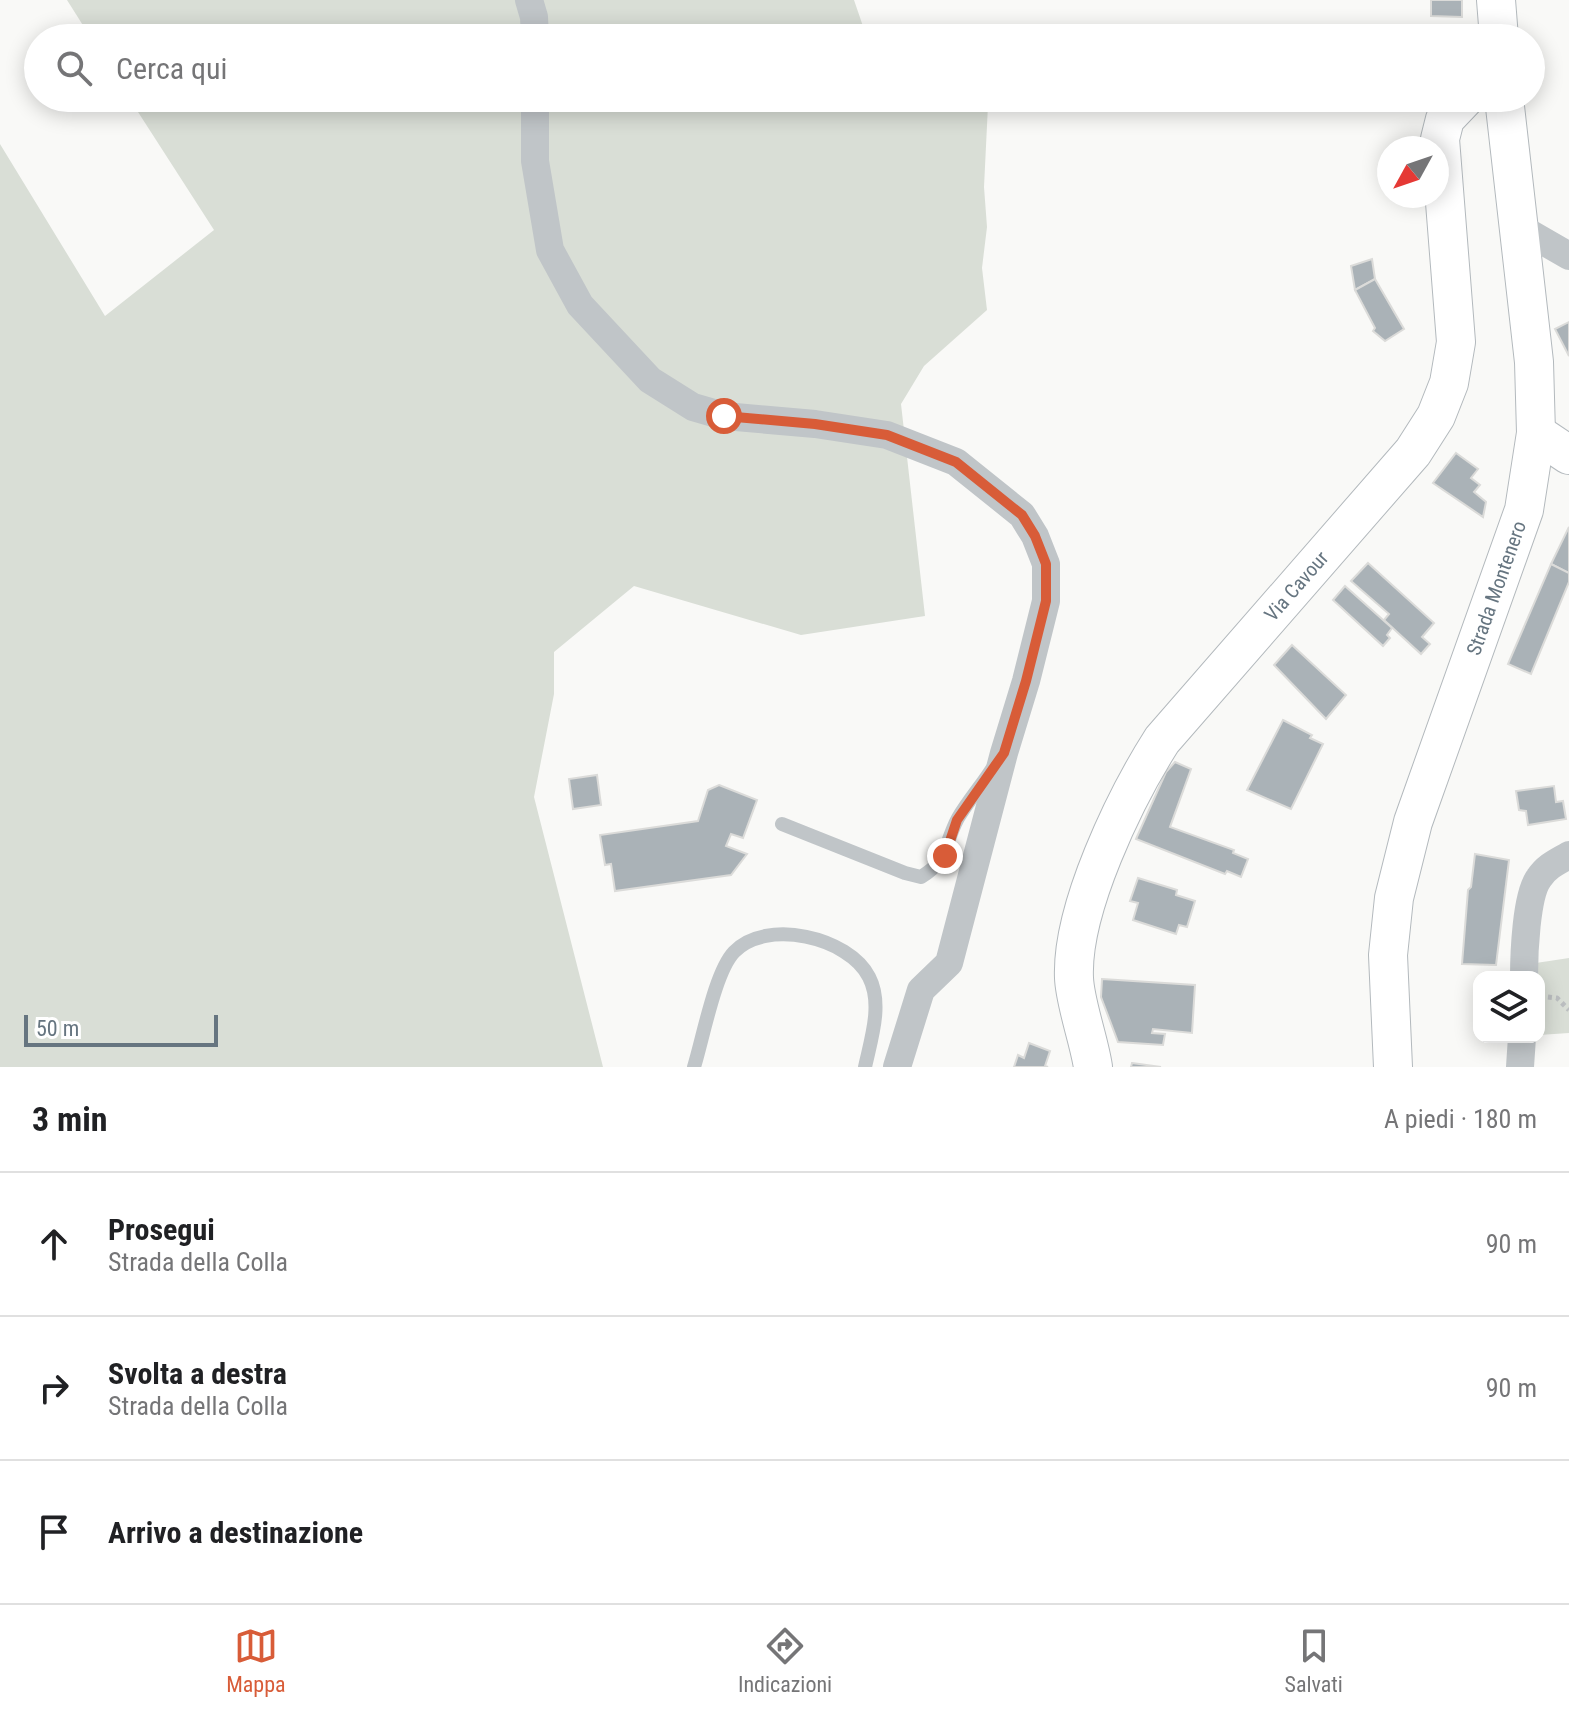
<!DOCTYPE html>
<html lang="it">
<head>
<meta charset="utf-8">
<style>
	:root { --surface:#fff; --page:#f6f6f6; --text:#202124; --muted:#757577; --line:#e0e0e0; --accent:#d85c38 }
	body { margin:0; font-family:"Roboto Condensed",sans-serif; background:var(--page); color:var(--text) }
	.controls { position:absolute; right:24px; bottom:24px; display:grid; overflow:hidden; border-radius:16px; box-shadow:0 4px 20px #0003 }
	.controls button { width:72px; height:72px; display:grid; place-items:center; padding:0; border:0; border-bottom:2px solid var(--line); background:var(--surface); color:var(--text); font:40px sans-serif }
	.compass { position:absolute; left:1377px; top:136px; width:72px; height:72px; border-radius:50%; background:var(--surface); box-shadow:0 4px 20px #0003; rotate:230deg }
	.scale { position:absolute; left:24px; bottom:20px; width:194px; box-sizing:border-box; padding-left:8px; border:4px solid #667580; border-top:0; font-size:22px; line-height:28px; white-space:nowrap; color:#667580; -webkit-text-stroke:6px #fff; paint-order:stroke }
	.stop { position:absolute; width:24px; height:24px; margin:-18px; border:6px solid #d85c38; border-radius:50%; background:#fff }
	.stop.end { background:#d85c38; border-color:#fff; box-shadow:0 2px 8px #0008 }
	.list { margin:0; padding:0; list-style:none }
	h2 { display:flex; justify-content:space-between; align-items:center; height:104px; margin:0; padding:0 32px; font-size:34px }
	h2 small { font-size:26px; font-weight:400; color:var(--muted) }
	.list li { display:grid; grid-template-columns:52px 1fr auto; gap:24px; align-items:center; box-sizing:border-box; height:144px; padding:0 32px; border-top:2px solid var(--line) }
	.list b { display:block; font-size:30px; white-space:nowrap }
	.list p { margin:0; font-size:26px; white-space:nowrap; color:var(--muted) }
	.list em { font-size:26px; font-style:normal; color:var(--muted) }
	.icon { flex:none; width:44px; height:44px; fill:none; stroke:currentColor; stroke-width:2; stroke-linecap:round; stroke-linejoin:round }
	.map { position:relative; flex:none; width:1569px; height:1067px; overflow:hidden }
	.search { position:absolute; background:var(--surface); box-shadow:0 4px 20px #0003; left:24px; right:24px; top:24px; height:88px; display:flex; align-items:center; gap:20px; box-sizing:border-box; padding:0 28px; border-radius:44px; color:var(--muted); font-size:30px }
	.sheet { height:536px; background:var(--surface) }
	nav { display:flex; justify-content:space-around; align-items:center; box-sizing:border-box; height:112px; border-top:2px solid var(--line); background:var(--surface); font-size:22px; color:var(--muted) }
	nav a { display:grid; justify-items:center; gap:4px }
	nav .on { color:var(--accent) }
	.map>svg:first-child { display:block }
	.green { fill:#d9ded6 }
	.building { fill:#aab2b7; stroke:#dbdbd9; stroke-width:2 }
	.lines { fill:none; stroke-linecap:round; stroke-linejoin:round }
	.secondary-casing { stroke:#b3b9bd; stroke-width:40 }
	.path { stroke:#bbbec0; stroke-width:5; stroke-dasharray:4 4; stroke-linecap:butt }
	.lane { stroke:#c0c5c8; stroke-width:14 }
	.street { stroke:#c0c5c8; stroke-width:28 }
	.secondary { stroke:#fff; stroke-width:38 }
	.route { stroke:#d85c38; stroke-width:10 }
	.labels { text-anchor:middle; dominant-baseline:central; stroke-width:8; stroke-linejoin:round; paint-order:stroke }
	.street-label { font-size:20px; fill:#667580; stroke:#fff }
</style>
</head>
<body>
<div class="map">
<svg width="1569" height="1067" viewBox="0 0 1569 1067">
	<rect width="100%" height="100%" fill="#f9f9f7"/>
	<g class="green">
		<path d="M67,0H854L867,38H91Z"/>
		<path d="M129,98H982L988,105L984,187L987,227L982,268L987,310L924,366L901,404L925,616L801,635L634,586L554,652V694L534,797L603,1067H0V144L105,316L214,230Z"/>
		<path d="M1569,958V1033L1539,1035V977H1535L1536,963Z"/>
	</g>
	<g class="building">
		<path d="M1431,0H1462V17L1431,16Z"/>
		<path d="M1372,259L1375,279L1355,290L1351,266Z"/>
		<path d="M1375,279L1404,329L1385,341L1373,331L1375,328L1355,290Z"/>
		<path d="M1569,322V356L1555,329Z"/>
		<path d="M1456,453L1478,469L1471,478L1480,485L1474,492L1486,502L1483,517L1433,483Z"/>
		<path d="M1569,527V573L1551,564Z"/>
		<path d="M1368,563L1434,623L1422,637L1430,644L1421,654L1384,620L1389,614L1351,581Z"/>
		<path d="M1551,564L1569,573V582L1531,674L1508,664Z"/>
		<path d="M1345,586L1392,628L1387,635L1390,638L1383,646L1333,600Z"/>
		<path d="M1292,645L1346,695L1326,719L1274,665Z"/>
		<path d="M1283,720L1312,735L1310,738L1323,744L1291,809L1247,790Z"/>
		<path d="M1175,762L1191,769L1170,827L1234,850L1233,853L1248,859L1241,877L1227,871L1225,874L1136,839L1166,772Z"/>
		<path d="M597,775L601,805L573,809L569,779Z"/>
		<path d="M719,785L757,800L743,838L731,834L726,846L747,854L731,875L615,891L611,864L605,865L600,835L698,821L708,790Z"/>
		<path d="M1554,786L1556,802L1563,801L1566,819L1528,825L1526,811L1519,810L1516,791Z"/>
		<path d="M1475,854L1509,860L1496,965L1462,964L1468,890L1471,887Z"/>
		<path d="M1138,878L1177,890L1176,895L1195,901L1187,927L1179,925L1176,934L1133,920L1138,903L1130,901Z"/>
		<path d="M1102,979L1195,985L1192,1033L1153,1029L1152,1033L1165,1034L1163,1045L1118,1042L1101,997Z"/>
		<path d="M1029,1043L1050,1051L1045,1066L1048,1067H1014L1018,1055L1024,1058Z"/>
		<path d="M1132,1063L1161,1067H1131Z"/>
	</g>
	<g class="lines">
		<g class="secondary-casing">
			<g id="secondary">
				<path d="M1496,0L1499,38"/>
				<path d="M1536,433L1569,455"/>
				<path id="s1" d="M1093,1067C1089,1040 1075,1003 1074,978C1071,909 1125,798 1162,740L1413,452L1436,416L1449,383L1456,342L1440,139L1445,119L1465,98"/>
				<path id="s2" d="M1393,1067L1388,955L1394,898L1413,822L1524,510L1536,433L1534,362L1504,98"/>
			</g>
		</g>
		<path class="path" d="M1540,996L1557,998L1569,1010"/>
		<g class="lane">
			<path d="M782,824L905,873L921,877C949,860 944,844 958,818C968,801 981,786 992,769"/>
			<path d="M694,1067C703,1038 715,972 734,952C766,918 849,937 869,977C883,1004 871,1039 865,1067"/>
		</g>
		<g class="street">
			<path d="M529,0L534,17L535,38"/>
			<path d="M535,98V161L550,250L580,305L650,380L693,407L724,416L815,424L887,435L956,462L1022,515L1035,536L1046,564V601L1026,681L1004,753L949,963L921,990L897,1067"/>
			<path d="M1519,227L1569,256"/>
			<path d="M1524,977C1524,955 1526,895 1539,878C1547,866 1557,862 1569,855"/>
			<path d="M1520,1067L1522,1037"/>
		</g>
		<use href="#secondary" class="secondary"/>
	</g>
	<g class="lines">
		<path class="route" d="M724,416L815,424L887,435L956,462L1022,515L1035,536L1046,564V601L1026,681L1004,753L957,820L945,856"/>
	</g>
	<g class="labels">
		<g class="street-label">
			<text stroke="none"><textPath href="#s1" startOffset="552">Via Cavour</textPath></text>
			<text stroke="none"><textPath href="#s2" startOffset="496">Strada Montenero</textPath></text>
		</g>
	</g>
</svg>
<div class="controls">
<button><svg class="icon" aria-label="layers" viewBox="0 0 24 24"><path d="M12 4l9 5-9 5-9-5zM3 14l9 5 9-5"/></svg></button>
</div>
<svg class="compass" viewBox="-18 -18 36 36"><path d="M0-13l5 13h-10z" fill="#e53935"/><path d="M0 13l5-13h-10z" fill="#757577"/></svg>
<div class="scale">50 m</div>
<div class="stop" style="left:724px;top:416px"></div>
<div class="stop end" style="left:945px;top:856px"></div>
<div class="search"><svg class="icon" aria-label="search" viewBox="0 0 24 24"><circle cx="10" cy="10" r="6"/><path d="M15 15l6 6"/></svg>Cerca qui</div>
</div>
<section class="sheet">
<h2>3 min<small>A piedi · 180 m</small></h2>
<ul class="list">
<li><svg class="icon" aria-label="ahead" viewBox="0 0 24 24"><path d="M12 20V5M6 11l6-6 6 6"/></svg><div><b>Prosegui</b><p>Strada della Colla</p></div><em>90 m</em></li>
<li><svg class="icon" aria-label="right" viewBox="0 0 24 24"><path d="M7 20v-9h11M14 6l5 5-5 5"/></svg><div><b>Svolta a destra</b><p>Strada della Colla</p></div><em>90 m</em></li>
<li><svg class="icon" aria-label="arrive" viewBox="0 0 24 24"><path d="M6 21V4h12l-3 4 3 4H6"/></svg><div><b>Arrivo a destinazione</b></div></li>
</ul>
</section>
<nav>
<a class="on"><svg class="icon" aria-label="map" viewBox="0 0 24 24"><path d="M3 6l6-2 6 2 6-2v14l-6 2-6-2-6 2zM9 4v14M15 6v14"/></svg>Mappa</a>
<a><svg class="icon" aria-label="directions" viewBox="0 0 24 24"><path d="M12 3l9 9-9 9-9-9zM9 14v-3h6M13 9l2 2-2 2"/></svg>Indicazioni</a>
<a><svg class="icon" aria-label="saved" viewBox="0 0 24 24"><path d="M7 4h10v16l-5-4-5 4z"/></svg>Salvati</a>
</nav>
</body>
</html>
